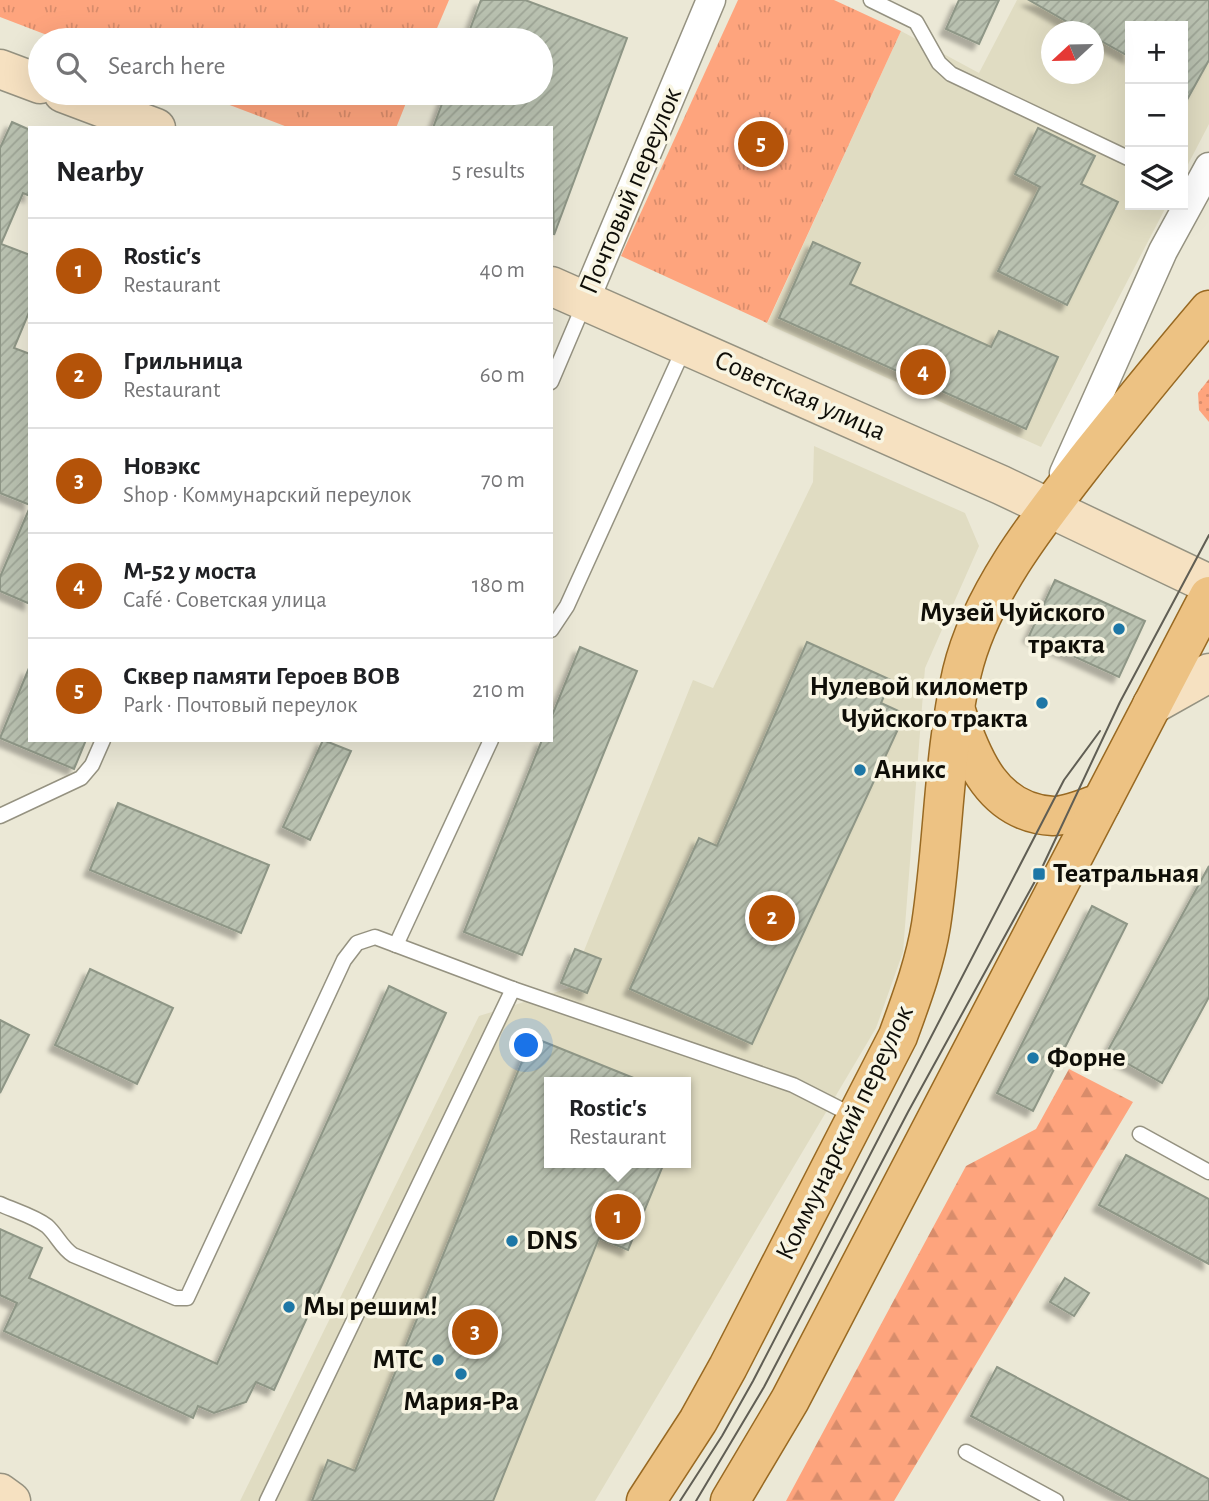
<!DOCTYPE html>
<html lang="en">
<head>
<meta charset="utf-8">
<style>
	:root { --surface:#fff; --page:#f6f6f6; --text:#202124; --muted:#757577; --line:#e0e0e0; --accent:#b45309 }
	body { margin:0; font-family:"Alegreya Sans",sans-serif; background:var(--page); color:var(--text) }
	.controls { position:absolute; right:21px; top:21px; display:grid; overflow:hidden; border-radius:0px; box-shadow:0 7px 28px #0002 }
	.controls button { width:63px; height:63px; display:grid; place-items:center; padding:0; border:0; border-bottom:2px solid var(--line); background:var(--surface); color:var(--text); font:35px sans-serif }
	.compass { position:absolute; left:1041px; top:21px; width:63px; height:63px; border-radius:50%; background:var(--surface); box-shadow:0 7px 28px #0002; rotate:248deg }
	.you { position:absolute; left:527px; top:1046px; width:24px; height:24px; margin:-18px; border:5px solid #fff; border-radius:50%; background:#1a73e8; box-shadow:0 0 0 10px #1a73e833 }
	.badge { display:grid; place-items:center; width:46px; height:46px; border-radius:50%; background:var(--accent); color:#fff; font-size:23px; font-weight:700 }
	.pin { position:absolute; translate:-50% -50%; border:4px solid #fff; box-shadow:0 2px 7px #0006 }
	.popup { position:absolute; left:544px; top:1077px; width:147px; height:91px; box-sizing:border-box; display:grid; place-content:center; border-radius:0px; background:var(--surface); filter:drop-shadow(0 2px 5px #0005); font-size:23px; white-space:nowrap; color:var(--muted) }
	.popup b { font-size:26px; color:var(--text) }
	.popup::after { content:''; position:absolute; left:50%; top:100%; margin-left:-14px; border:14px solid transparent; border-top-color:var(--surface) }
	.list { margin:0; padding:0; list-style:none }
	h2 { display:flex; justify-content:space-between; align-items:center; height:91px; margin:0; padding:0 28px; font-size:30px }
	h2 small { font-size:23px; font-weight:400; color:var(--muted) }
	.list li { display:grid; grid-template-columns:46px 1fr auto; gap:21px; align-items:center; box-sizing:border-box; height:105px; padding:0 28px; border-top:2px solid var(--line) }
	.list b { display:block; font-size:26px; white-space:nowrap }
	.list p { margin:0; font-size:23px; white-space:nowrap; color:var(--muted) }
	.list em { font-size:23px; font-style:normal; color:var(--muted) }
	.icon { flex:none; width:38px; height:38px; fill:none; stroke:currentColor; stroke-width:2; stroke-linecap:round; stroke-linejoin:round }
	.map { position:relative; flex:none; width:1209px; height:1501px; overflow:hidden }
	.search { position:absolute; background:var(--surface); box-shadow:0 7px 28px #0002; left:28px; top:28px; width:525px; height:77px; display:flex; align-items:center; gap:18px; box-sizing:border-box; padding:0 24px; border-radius:38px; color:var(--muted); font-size:26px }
	.panel { position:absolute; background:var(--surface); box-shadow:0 7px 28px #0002; left:28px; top:126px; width:525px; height:616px; border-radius:0px }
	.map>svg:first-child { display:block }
	.built { fill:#e0dcc2; fill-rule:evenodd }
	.grass { fill:url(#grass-dots) }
	.forest { fill:url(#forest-firs) }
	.park { fill:url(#park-tufts) }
	.building { fill:url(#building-hatch); stroke:#8e9686; stroke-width:2; filter:url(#shadow) }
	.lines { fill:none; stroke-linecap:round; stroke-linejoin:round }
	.lane-casing { stroke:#959281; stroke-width:17 }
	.street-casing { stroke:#959281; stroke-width:31 }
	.secondary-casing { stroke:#959281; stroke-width:41 }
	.primary-casing { stroke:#986922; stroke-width:41 }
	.lane { stroke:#fff; stroke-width:14 }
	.street { stroke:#fff; stroke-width:28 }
	.secondary { stroke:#f6e1c1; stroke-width:38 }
	.primary { stroke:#edc283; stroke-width:38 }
	.tram { stroke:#605e54; stroke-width:2 }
	.poi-dot { fill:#1e77a6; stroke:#f8f5e3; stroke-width:2.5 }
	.labels { text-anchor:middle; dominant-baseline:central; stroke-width:7; stroke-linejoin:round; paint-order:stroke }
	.street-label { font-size:28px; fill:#0f0e08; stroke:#f8f5e3 }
	.poi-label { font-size:28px; font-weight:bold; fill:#0f0e08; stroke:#f8f5e3; text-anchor:start }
</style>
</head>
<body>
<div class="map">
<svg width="1209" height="1501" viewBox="0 0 1209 1501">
	<defs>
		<pattern id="grass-dots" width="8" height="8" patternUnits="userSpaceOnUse" patternTransform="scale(1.75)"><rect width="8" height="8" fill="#fea47d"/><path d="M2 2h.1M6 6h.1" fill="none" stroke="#d88c6b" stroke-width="1.8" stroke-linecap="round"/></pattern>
		<pattern id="forest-firs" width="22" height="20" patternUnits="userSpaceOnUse" patternTransform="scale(1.75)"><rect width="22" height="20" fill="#fea47d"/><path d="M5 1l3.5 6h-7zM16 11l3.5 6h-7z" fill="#d88c6b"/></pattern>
		<pattern id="park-tufts" width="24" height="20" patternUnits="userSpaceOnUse" patternTransform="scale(1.75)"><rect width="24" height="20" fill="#fea47d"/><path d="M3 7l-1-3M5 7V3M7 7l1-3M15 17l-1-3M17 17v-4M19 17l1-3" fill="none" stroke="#d88c6b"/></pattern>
		<pattern id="building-hatch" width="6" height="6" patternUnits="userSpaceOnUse" patternTransform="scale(1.75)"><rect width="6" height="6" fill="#b9c1b0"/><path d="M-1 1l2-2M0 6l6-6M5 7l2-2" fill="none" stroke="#9ea596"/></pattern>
		<filter id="shadow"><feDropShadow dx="-6" dy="6" stdDeviation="2" flood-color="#0004"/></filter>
	</defs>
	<rect width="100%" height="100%" fill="#ebe8d6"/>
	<g class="built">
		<path d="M1017,0H1209V124L1183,174V26H1130V205H1167L1041,447L767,324L901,31L979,73ZM1052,32H1094V74H1052Z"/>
		<path d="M814,446L965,513L979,546L925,668L903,952L876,1028L595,1501H240L479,1016L569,988L693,680L713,688L813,482ZM550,1082H686V1163H550Z"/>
	</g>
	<path class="grass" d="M1209,379V422L1199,410L1198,393Z"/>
	<path class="forest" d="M1069,1069L1133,1102L894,1501H786L966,1166L1036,1129Z"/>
	<g class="park">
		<path d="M0,0H449L432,40H60L0,17Z"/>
		<path d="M738,0H834L901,31L767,323L621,256Z"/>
		<path d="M198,93H410L396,128H290Z"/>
	</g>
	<g class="building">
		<path d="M481,0H525L627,38L554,235L551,128H433L446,93H541V40H466Z"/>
		<path d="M959,0H999L979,44L946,29Z"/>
		<path d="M1029,0H1209V60L1183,107V26H1130V57L1094,37V32H1085Z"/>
		<path d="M12,122L30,130V196L23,193L1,244L30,255V310L14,348L30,354V505L0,493V148Z"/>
		<path d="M1038,128L1095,156L1081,184L1118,202L1067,305L998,271L1040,187L1015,174Z"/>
		<path d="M813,242L860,263L850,284L991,347L999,331L1058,357L1026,429L779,318Z"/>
		<path d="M30,507V604L0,591V577Z"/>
		<path d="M1055,580L1145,621L1119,677L1029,636Z"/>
		<path d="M807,642L891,680L881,703L905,714L752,1044L630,989L699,838L717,846Z"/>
		<path d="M580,647L637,671L522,955L464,932L542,740H551V718Z"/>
		<path d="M29,668L30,740H86L74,769L0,738Z"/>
		<path d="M323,740L351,751L310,840L283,827Z"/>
		<path d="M118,803L269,865L241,933L90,870Z"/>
		<path d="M1209,866V997L1162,1083L1107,1052Z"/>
		<path d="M1092,906L1127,924L1033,1111L997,1093Z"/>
		<path d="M575,949L601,959L587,993L561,983Z"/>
		<path d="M90,969L173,1008L137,1084L55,1045Z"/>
		<path d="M389,986L446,1013L274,1390L256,1382L246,1402L214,1413L198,1406L193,1418L4,1331L17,1303L0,1295V1229L42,1248L29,1278L217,1364Z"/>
		<path d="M0,1020L29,1035L0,1093Z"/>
		<path d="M532,1037L641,1081L550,1082V1163H664L628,1250L599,1238L493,1501H312L328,1460L355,1471Z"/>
		<path d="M1126,1155L1209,1199V1264L1099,1205Z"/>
		<path d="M1065,1278L1089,1293L1074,1316L1050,1302Z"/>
		<path d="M997,1367L1209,1479V1501H1131L971,1416Z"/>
	</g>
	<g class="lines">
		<g class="lane-casing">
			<g id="lane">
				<path d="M871,0L916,22L939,63L951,74L1130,159"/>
				<path d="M551,382L585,302"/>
				<path d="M551,630L567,606L685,346"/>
				<path d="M0,816L81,778L92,765L103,740"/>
				<path d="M396,945L491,740"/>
				<path d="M1140,1134L1209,1172"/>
				<path d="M0,1204C15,1211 34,1216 47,1226C57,1235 61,1247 73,1255L176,1298H187L344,960L357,943L375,937L513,989"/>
				<path d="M966,1452L1056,1501"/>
				<path d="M267,1501L513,989L793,1085L854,1116"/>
			</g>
		</g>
		<g class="street-casing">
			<g id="street">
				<path d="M585,300L711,0"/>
				<path d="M1064,473L1163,251L1209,167"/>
			</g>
		</g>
		<g class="secondary-casing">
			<g id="secondary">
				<path d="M0,69L40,84"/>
				<path d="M63,93L156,128"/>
				<path d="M551,286L1001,485L1209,584"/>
				<path d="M1152,705L1209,673"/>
				<path d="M0,1493L11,1501"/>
			</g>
		</g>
		<g class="primary-casing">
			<g id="primary">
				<path d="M956,711C972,759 993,813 1053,816C1068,816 1087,807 1101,803"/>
				<path d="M646,1501L698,1421L728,1367L898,1036C911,1000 925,963 931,925C944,840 943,755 962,672C981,592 1042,517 1091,454C1130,405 1169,357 1209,310"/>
				<path d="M730,1501L790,1400L1209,596"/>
			</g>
		</g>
		<use href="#lane" class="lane"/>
		<use href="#street" class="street"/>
		<use href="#secondary" class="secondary"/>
		<use href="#primary" class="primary"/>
		<g class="tram">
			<path d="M680,1501L722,1436L753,1381L1064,780L1100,731"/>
			<path d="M696,1501L764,1387L908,1112L1039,874L1120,702L1209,535"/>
		</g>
	</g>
	<g class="poi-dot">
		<circle cx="1119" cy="629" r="7"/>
		<circle cx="1042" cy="703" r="7"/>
		<circle cx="860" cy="770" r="7"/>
		<rect x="1032" y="867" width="14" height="14" rx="3.5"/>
		<circle cx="1033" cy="1058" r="7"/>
		<circle cx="512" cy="1241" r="7"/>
		<circle cx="289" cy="1307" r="7"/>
		<circle cx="438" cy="1360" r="7"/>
		<circle cx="461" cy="1374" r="7"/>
	</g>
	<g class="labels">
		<g class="street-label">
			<text transform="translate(631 191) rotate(-67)">Почтовый переулок</text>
			<text transform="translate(800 396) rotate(24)">Советская улица</text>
			<text transform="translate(845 1133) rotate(-64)">Коммунарский переулок</text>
		</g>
		<g class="poi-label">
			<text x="1105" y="613" text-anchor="end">Музей Чуйского<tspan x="1105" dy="32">тракта</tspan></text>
			<text x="1028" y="687" text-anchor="end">Нулевой километр<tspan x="1028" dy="32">Чуйского тракта</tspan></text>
			<text x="874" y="770">Аникс</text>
			<text x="1053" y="874">Театральная</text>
			<text x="1047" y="1058">Форне</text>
			<text x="526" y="1241">DNS</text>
			<text x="303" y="1307">Мы решим!</text>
			<text x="424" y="1360" text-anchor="end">МТС</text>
			<text x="461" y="1402" text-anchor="middle">Мария-Ра</text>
		</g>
	</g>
</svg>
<div class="controls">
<button>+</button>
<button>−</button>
<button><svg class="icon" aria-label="layers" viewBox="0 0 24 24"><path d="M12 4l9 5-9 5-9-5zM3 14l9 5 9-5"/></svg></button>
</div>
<svg class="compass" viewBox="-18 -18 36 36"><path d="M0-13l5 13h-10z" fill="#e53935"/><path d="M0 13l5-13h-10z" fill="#757577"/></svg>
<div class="you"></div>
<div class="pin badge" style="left:618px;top:1217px">1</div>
<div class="popup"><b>Rostic's</b>Restaurant</div>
<div class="pin badge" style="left:772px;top:918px">2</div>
<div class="pin badge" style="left:475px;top:1332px">3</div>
<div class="pin badge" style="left:923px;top:372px">4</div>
<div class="pin badge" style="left:761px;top:144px">5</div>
<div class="search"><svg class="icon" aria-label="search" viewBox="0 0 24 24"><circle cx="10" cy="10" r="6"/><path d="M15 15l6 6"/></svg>Search here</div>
<section class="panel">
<h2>Nearby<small>5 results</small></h2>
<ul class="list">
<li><span class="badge">1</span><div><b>Rostic's</b><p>Restaurant</p></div><em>40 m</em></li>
<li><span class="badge">2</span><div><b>Грильница</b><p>Restaurant</p></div><em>60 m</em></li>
<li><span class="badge">3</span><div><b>Новэкс</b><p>Shop · Коммунарский переулок</p></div><em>70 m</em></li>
<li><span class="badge">4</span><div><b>М-52 у моста</b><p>Café · Советская улица</p></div><em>180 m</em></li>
<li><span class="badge">5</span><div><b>Сквер памяти Героев ВОВ</b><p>Park · Почтовый переулок</p></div><em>210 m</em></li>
</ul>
</section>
</div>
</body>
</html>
